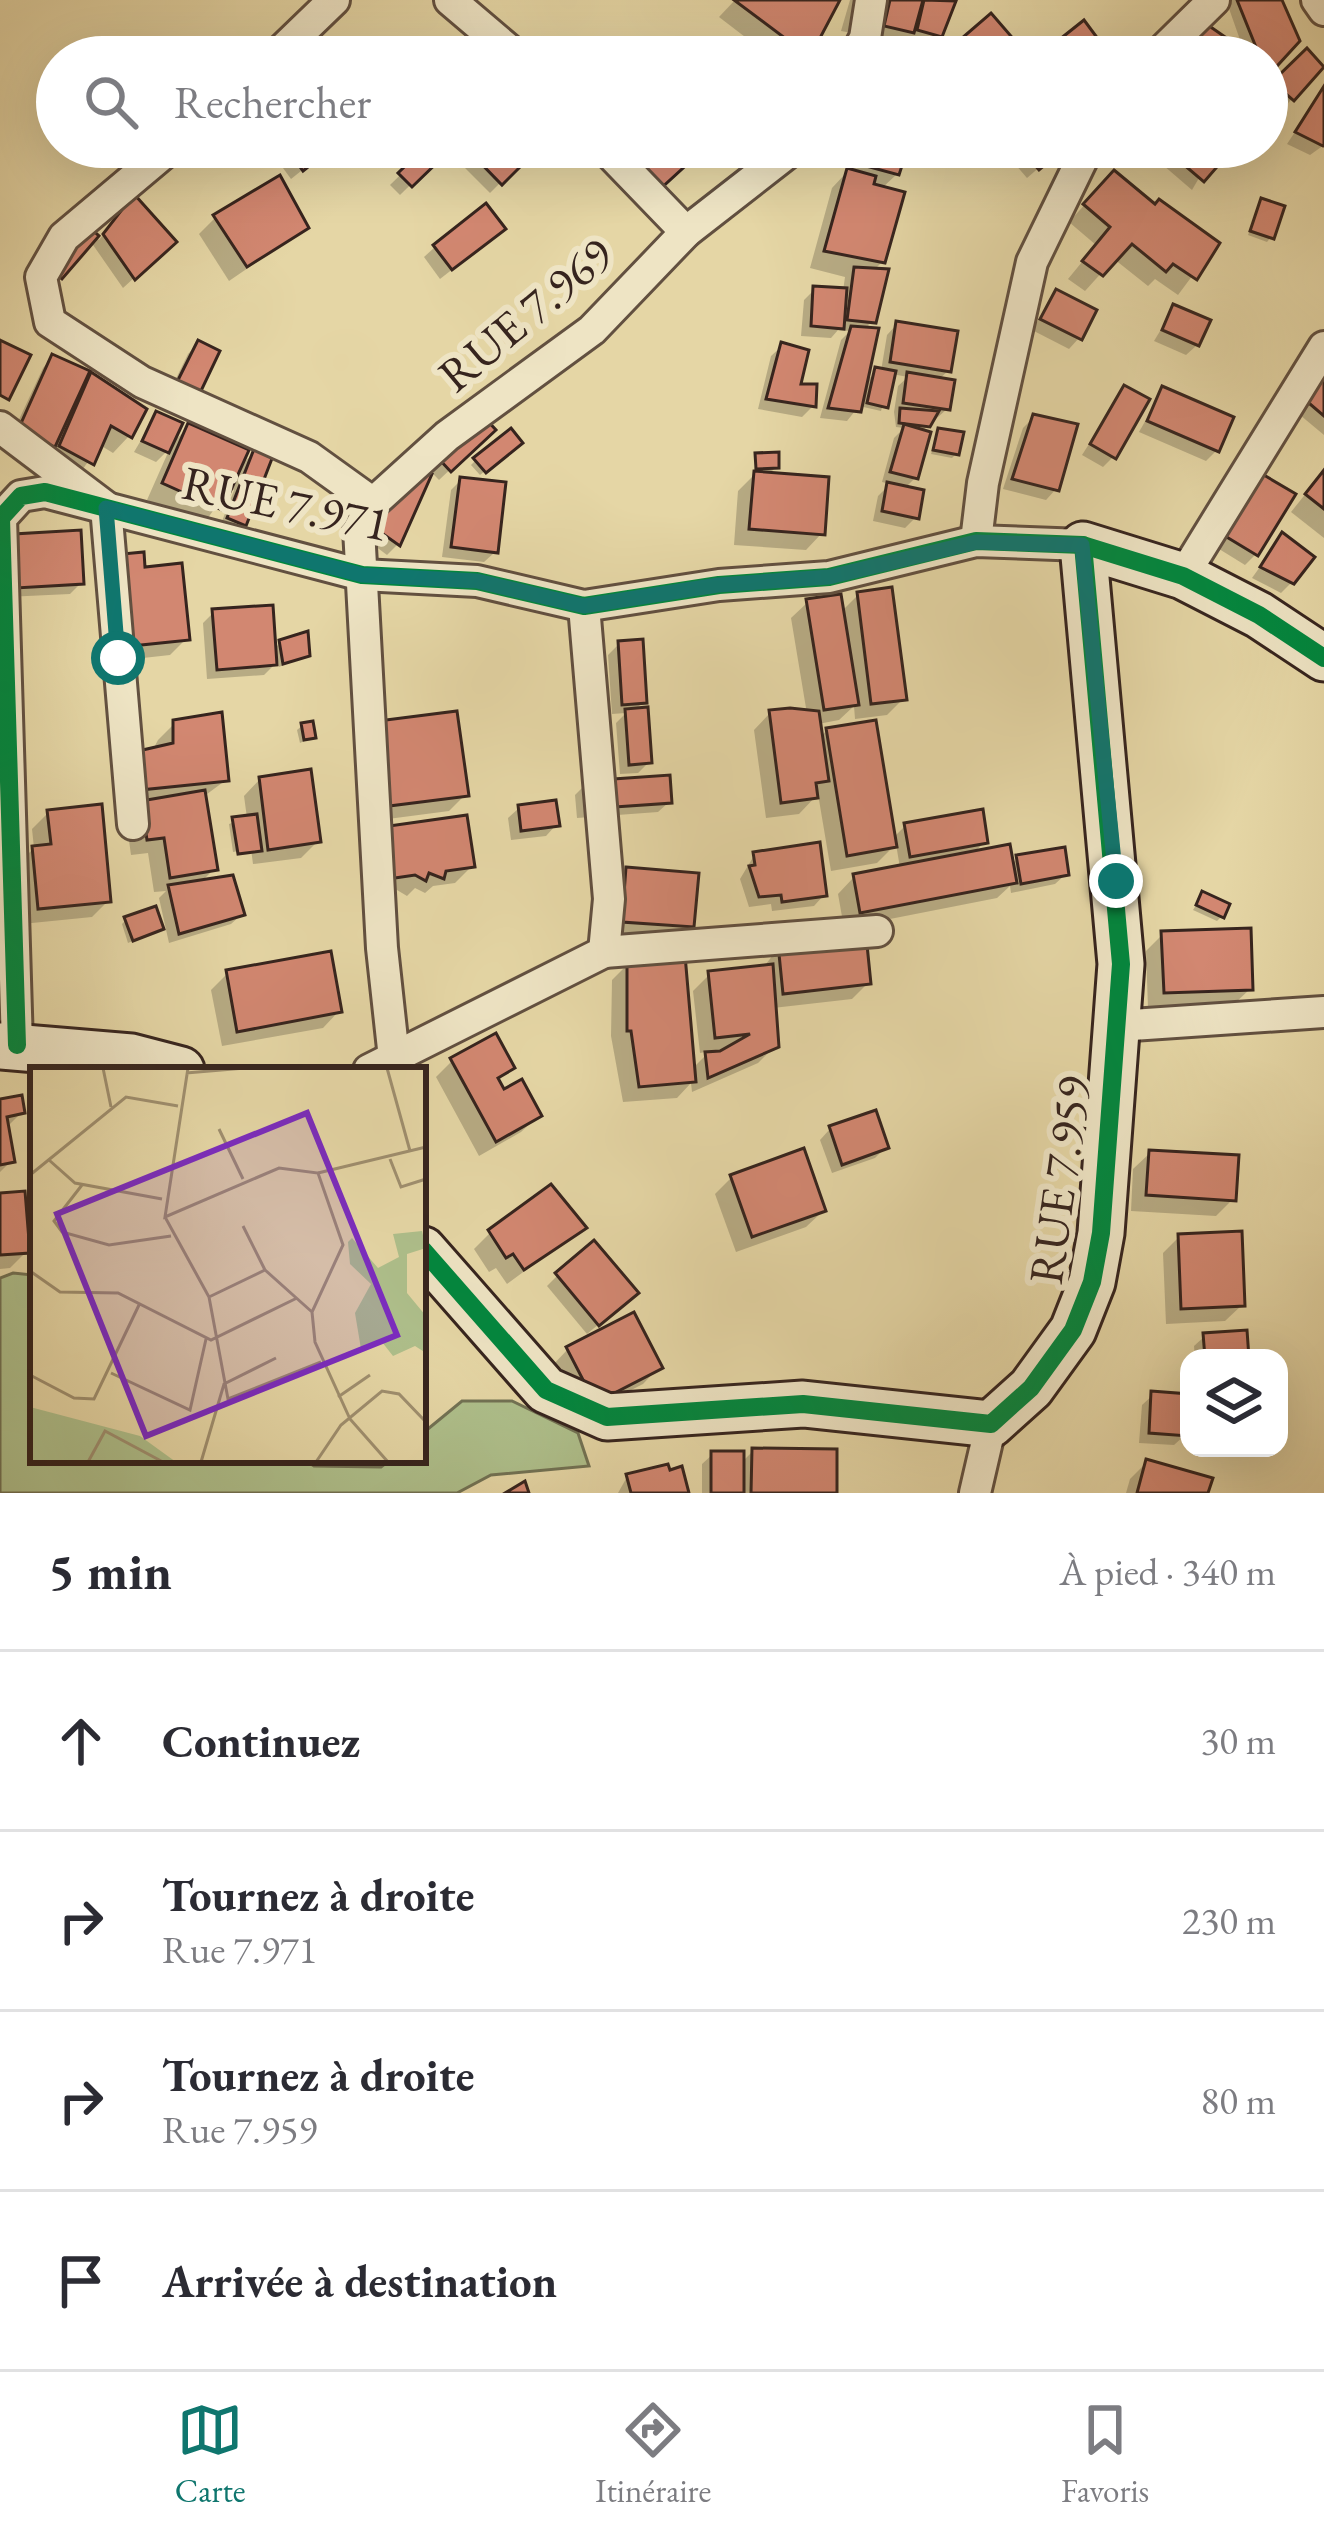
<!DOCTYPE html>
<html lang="fr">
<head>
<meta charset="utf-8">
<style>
	:root { --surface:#fff; --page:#f2f2f3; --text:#2b2b33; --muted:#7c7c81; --line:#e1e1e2; --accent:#0f766e }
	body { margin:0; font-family:"EB Garamond",serif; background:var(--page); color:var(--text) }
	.controls { position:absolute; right:36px; bottom:36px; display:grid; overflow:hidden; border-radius:24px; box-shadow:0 12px 48px #0002 }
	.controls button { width:108px; height:108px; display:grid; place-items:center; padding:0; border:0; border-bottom:3px solid var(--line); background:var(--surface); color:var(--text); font:60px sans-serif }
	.stop { position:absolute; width:36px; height:36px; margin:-27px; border:9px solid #0f766e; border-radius:50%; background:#fff }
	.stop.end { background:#0f766e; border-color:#fff; box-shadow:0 3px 12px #0008 }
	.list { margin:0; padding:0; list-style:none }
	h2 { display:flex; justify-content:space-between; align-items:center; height:156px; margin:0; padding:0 48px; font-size:51px }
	h2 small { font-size:39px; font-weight:400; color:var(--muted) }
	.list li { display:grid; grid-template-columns:78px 1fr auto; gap:36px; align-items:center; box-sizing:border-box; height:180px; padding:0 48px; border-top:3px solid var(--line) }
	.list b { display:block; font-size:45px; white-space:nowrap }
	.list p { margin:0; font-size:39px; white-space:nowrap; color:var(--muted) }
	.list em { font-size:39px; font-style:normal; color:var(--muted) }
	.icon { flex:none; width:66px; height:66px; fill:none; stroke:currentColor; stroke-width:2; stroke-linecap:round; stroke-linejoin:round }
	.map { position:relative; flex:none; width:1324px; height:1493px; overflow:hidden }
	.search { position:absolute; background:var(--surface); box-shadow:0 12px 48px #0002; left:36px; right:36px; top:36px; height:132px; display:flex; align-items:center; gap:30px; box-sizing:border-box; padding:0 42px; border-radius:66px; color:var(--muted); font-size:45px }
	.sheet { height:876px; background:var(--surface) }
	nav { display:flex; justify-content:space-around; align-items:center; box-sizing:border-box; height:168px; border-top:3px solid var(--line); background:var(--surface); font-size:33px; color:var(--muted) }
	nav a { display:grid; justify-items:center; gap:6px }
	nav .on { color:var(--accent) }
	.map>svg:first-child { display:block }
	.green { fill:#aebf8b; stroke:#727254; stroke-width:3 }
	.shadow { fill:#0003 }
	.building { fill:#d28771; stroke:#36241e; stroke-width:3 }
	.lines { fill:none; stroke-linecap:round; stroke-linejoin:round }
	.street-casing { stroke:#625040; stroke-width:36 }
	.secondary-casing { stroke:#36241e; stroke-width:51 }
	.street { stroke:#eee4c4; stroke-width:30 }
	.secondary { stroke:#eee4c4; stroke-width:45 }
	.cycleway-casing { stroke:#eee4c4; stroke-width:26 }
	.cycleway { stroke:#00873e; stroke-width:18 }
	.route { stroke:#0f766e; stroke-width:15 }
	.labels { text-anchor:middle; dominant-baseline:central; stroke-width:12; stroke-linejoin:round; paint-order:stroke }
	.street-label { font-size:48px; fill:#36241e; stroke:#eee4c4 }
	.inset-road { fill:none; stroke:#9f8f6f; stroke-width:3 }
	.view { fill:#7b2cbf; fill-opacity:0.15; stroke:#7b2cbf; stroke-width:6 }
	.inset-edge { fill:none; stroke:#36241e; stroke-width:6 }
</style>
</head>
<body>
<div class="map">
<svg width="1324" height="1493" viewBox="0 0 1324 1493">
	<rect width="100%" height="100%" fill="#e5d6a5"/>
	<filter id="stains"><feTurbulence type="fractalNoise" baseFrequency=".00167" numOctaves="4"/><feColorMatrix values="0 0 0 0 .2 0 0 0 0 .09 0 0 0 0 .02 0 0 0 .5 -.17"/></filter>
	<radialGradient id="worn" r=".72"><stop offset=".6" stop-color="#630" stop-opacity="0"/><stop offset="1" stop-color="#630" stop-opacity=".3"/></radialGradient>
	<path class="green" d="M13,1273L33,1275V1460H305L314,1466L381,1467L390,1460H423V1433L462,1401H512L578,1433L589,1466L491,1475L457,1493H0V1278Z"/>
	<g class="shadow">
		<path d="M735,0H836L806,57H771L719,17Z"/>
		<path d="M850,0H879L876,10L886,0L952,3L940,36L929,47L841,31Z"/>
		<path d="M1226,0H1279L1297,41L1267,72V57H1173L1192,35L1245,54Z"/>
		<path d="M465,45L476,51L473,57H457Z"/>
		<path d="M1307,52L1322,65L1282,110L1267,91Z"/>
		<path d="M1324,88V145L1310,155L1287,144Z"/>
		<path d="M285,147H331L291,179L275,157Z"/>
		<path d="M429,147L444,152L400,195L390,185Z"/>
		<path d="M466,147H536L490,193L455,158Z"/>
		<path d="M850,147H905L897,174L881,189L882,262L873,271L864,381L881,371L887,335L897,324L948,371L938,380L947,409L921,432L915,478L904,489L916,517L905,528L873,521L878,496L890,484L882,482L894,438L904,428L896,427L894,412L898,386L908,377L892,374L881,411L859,406L847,421L820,418L841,340L850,331L838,330L831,338L801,336L804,300L815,289L843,291L845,277L810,268L832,188L846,173Z"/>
		<path d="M1000,147H1063L1027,178Z"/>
		<path d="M1154,147H1217L1192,190L1149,153Z"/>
		<path d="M1098,190L1155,208L1216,244L1178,295L1155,279L1148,286L1114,259L1085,291L1068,279L1096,245L1069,222Z"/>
		<path d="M1262,201L1271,237L1267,242L1248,235Z"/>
		<path d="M124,209L173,242L123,288L91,242L49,288L88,230L99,240Z"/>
		<path d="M215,218L306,228L229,281L199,234Z"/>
		<path d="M491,239L440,279L424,257L435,247Z"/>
		<path d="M1056,292L1079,338L1069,349L1032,330Z"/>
		<path d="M1174,308L1197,345L1186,355L1154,341Z"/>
		<path d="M198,343L216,352L169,393L188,354Z"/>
		<path d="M782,346L797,386L813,406L802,417L758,409L771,356Z"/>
		<path d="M53,357L79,389L92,376L143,410L129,436L113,453L100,445L75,480L45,463L52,447L42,456L9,441L43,368Z"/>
		<path d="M1324,376V435L1294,410Z"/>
		<path d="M1125,388L1113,457L1103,467L1082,455Z"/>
		<path d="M1163,390L1217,450L1206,461L1139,432Z"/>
		<path d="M156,415L170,446L189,426L238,469L254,452L243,524L232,535L219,529L234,490L229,488L203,525L147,500L170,448L156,462L134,452Z"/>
		<path d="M1034,417L1056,489L1046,500L1003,489L1023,428Z"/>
		<path d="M492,430L439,480L417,457Z"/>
		<path d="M939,431L956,454L952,458L931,454Z"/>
		<path d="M519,443L480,475L471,465L475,461Z"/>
		<path d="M757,456L776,467L768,475L822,533L806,550L734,545L738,491L753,476Z"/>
		<path d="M1324,471V538L1291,512Z"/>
		<path d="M428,475L398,544L387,555L367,540L397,476Z"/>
		<path d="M461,480L495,552L484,562L442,557L451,490Z"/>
		<path d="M1247,485L1256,554L1245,565L1211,544Z"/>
		<path d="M1282,536L1292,582L1281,593L1252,578Z"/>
		<path d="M15,537L81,583L70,594L6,597Z"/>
		<path d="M143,570L186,639L170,655L116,661Z"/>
		<path d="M858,595L904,698L887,715L855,719L854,706L839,720L818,724L820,738L827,730L892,839L905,826L985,842L972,854L1011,865L1018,858L1066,874L1055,884L1011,893L1010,886L997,898L844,928L838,894L854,877L900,868L896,844L877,863L831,871L818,794L799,814L766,818L754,730L770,713L807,714L791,618L808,602L841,612Z"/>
		<path d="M214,612L273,650L280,643L307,655L279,667L278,661L264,675L207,679L203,623Z"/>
		<path d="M619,644L644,701L634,711L649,762L638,773L620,774L616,723L626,713L612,714L608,655Z"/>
		<path d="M175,723L226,780L203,797L214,869L200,883L242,914L231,924L169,943L159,898L166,891L154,892L148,853L131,855L124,805L158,740Z"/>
		<path d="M372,725L465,795L449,811L365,822L355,742Z"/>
		<path d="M302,726L313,737L300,743L297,730Z"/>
		<path d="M260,779L318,841L301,858L253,864L251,849L233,852L229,824L247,818L244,796Z"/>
		<path d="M586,784L669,802L658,812L577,818L575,795Z"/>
		<path d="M519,808L556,825L546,836L511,840L508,818Z"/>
		<path d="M49,812L108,901L92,917L22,924L17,865L34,848L32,829Z"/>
		<path d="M367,847L472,866L455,883L433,886L425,893L415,888L407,896L397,890L373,894Z"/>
		<path d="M755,854L824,895L814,906L772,911L771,904L749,907L740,879Z"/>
		<path d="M628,870L691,926L675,942L607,937L611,887Z"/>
		<path d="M1203,894L1221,917L1217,921L1193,910Z"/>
		<path d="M126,920L161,928L128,943L122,924Z"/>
		<path d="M1163,934L1250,989L1233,1005L1148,1008L1146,951Z"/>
		<path d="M779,947L868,983L852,999L773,1008L775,1046L758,1063L692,1092L691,1083L677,1098L623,1102L611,1036L612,980L629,963L692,1069L710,1051L700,1053L693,991L710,974L763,968Z"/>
		<path d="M228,973L339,1011L323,1028L222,1046L211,990Z"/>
		<path d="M452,1061L512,1067L497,1082L503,1093L538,1116L521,1132L479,1156L436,1077Z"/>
		<path d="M0,1102L22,1112L6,1128L11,1161L0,1172Z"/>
		<path d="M830,1129L885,1148L875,1158L832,1173L820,1140Z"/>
		<path d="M1150,1153L1233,1199L1216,1216L1131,1211L1133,1169Z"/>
		<path d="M731,1178L823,1211L806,1227L736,1252L715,1194Z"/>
		<path d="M0,1196L26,1252L10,1268L0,1269Z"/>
		<path d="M583,1228L507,1284L496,1268L489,1272L474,1249L490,1233Z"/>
		<path d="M1179,1237L1242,1305L1225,1321L1166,1324L1163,1253Z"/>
		<path d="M557,1276L624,1303L587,1334L547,1286Z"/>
		<path d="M1205,1336L1246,1358H1195L1194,1346Z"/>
		<path d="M568,1349L659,1367L643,1384L578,1417L552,1366Z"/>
		<path d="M1153,1395L1185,1435L1174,1445L1139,1443L1142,1405Z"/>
		<path d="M753,1451L834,1493H702V1464L713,1454L741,1463Z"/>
		<path d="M1147,1462L1205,1493H1126L1130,1479Z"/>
		<path d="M627,1477L686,1493H618Z"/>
	</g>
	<g class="building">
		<path d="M734,0H840L810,57Z"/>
		<path d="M890,0H923L914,33L884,26Z"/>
		<path d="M924,0L956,1L942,37L917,30Z"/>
		<path d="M1237,0H1282L1300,41L1268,76L1267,57H1260Z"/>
		<path d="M991,13L1029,57H952L947,51Z"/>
		<path d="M1084,20L1110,55L1042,57L1040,55Z"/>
		<path d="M1202,21L1254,57H1190L1181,50Z"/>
		<circle cx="469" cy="50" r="10"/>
		<path d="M1307,48L1324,67L1294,101L1272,82Z"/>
		<path d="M1324,86V145L1323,146L1295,132Z"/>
		<path d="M286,147H333L303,171Z"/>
		<path d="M425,147L448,152L412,187L398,173Z"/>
		<path d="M465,147H540L502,185Z"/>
		<path d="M621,147H706L659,190Z"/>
		<path d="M855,147H908L899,175L851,162Z"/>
		<path d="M1019,147H1066L1039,170Z"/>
		<path d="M1163,147H1222L1229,153L1204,182Z"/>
		<path d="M847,168L876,176L874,184L905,192L885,263L824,251Z"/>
		<path d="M1114,170L1155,204L1159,199L1220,243L1197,280L1173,264L1166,272L1132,244L1103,276L1082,261L1110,227L1083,204Z"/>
		<path d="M280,175L309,228L247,267L213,215Z"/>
		<path d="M134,194L177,242L135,280L103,234Z"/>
		<path d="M1261,198L1285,206L1274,239L1250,231Z"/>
		<path d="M486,203L506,229L452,270L433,245Z"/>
		<path d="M78,217L99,236L62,279L40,260Z"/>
		<path d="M854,267L889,269L876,323L847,320Z"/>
		<path d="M813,286L847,288L844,329L811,326Z"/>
		<path d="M1056,289L1097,310L1082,340L1040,319Z"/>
		<path d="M1173,304L1211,320L1199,346L1162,330Z"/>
		<path d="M896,321L958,331L951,372L890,362Z"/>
		<path d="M851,326L879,328L861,412L828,408Z"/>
		<path d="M0,340L31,355L9,400L0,395Z"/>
		<path d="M198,340L220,351L200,393L177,382Z"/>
		<path d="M781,342L809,350L801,384H817L816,407L766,399Z"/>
		<path d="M52,354L90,371L55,447L18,430Z"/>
		<path d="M875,367L896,371L888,408L867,403Z"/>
		<path d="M91,372L147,409L132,438L111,426L94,465L59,446Z"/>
		<path d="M907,372L955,380L950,410L903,403Z"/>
		<path d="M1324,373V416L1303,398Z"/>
		<path d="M1124,385L1150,399L1116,459L1090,444Z"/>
		<path d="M1162,386L1234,417L1219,452L1147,421Z"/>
		<path d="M471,403L496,430L451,472L426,445Z"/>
		<path d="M900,408L939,411L930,427L899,423Z"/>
		<path d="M156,411L183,423L169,453L142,441Z"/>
		<path d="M1033,414L1078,424L1059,491L1012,479Z"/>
		<path d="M188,423L249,450L222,510L162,483Z"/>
		<path d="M904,424L931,432L918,479L890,472Z"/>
		<path d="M511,428L523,443L486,473L473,458Z"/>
		<path d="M938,428L964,432L959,455L933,450Z"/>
		<path d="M254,449L273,456L246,526L227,518Z"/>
		<path d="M779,452V468L756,469L755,453Z"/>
		<path d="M406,462L432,474L400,546L376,529Z"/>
		<path d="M1324,470V509L1305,494Z"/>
		<path d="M754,471L829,477L825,535L749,529Z"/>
		<path d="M1257,471L1296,494L1258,556L1220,533Z"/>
		<path d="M460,477L506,482L498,553L451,547Z"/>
		<path d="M887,482L924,490L919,519L882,511Z"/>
		<path d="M81,530L84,584L16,588L14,534Z"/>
		<path d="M1282,532L1315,557L1294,584L1260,567Z"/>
		<path d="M144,552L145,567L182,563L190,640L131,646L122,554Z"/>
		<path d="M892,587L907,700L871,704L857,592Z"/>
		<path d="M841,594L859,705L824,710L806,599Z"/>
		<path d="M273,605L277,665L217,670L212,609Z"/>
		<path d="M308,631L310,656L283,664L279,640Z"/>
		<path d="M643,639L647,703L622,705L618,641Z"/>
		<path d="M648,707L652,763L629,765L625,709Z"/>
		<path d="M790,708L819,711L829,781L816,783L818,798L781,803L769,710Z"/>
		<path d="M457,711L469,796L381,807L370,722Z"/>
		<path d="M222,712L229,781L140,790L134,752L173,743V720Z"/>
		<path d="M876,720L897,847L847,856L826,728Z"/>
		<path d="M313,721L316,738L304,740L301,723Z"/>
		<path d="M311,769L321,842L268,850L259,777Z"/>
		<path d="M670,775L672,803L586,809L585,781Z"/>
		<path d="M205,790L218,870L170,878L164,838L147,840L141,801Z"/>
		<path d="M556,800L560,826L521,831L518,805Z"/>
		<path d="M102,804L111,902L38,909L32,846L51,844L47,810Z"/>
		<path d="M983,809L988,843L910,857L904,823Z"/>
		<path d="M257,814L262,851L238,854L232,817Z"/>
		<path d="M467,815L475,867L446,871L444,879L429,873L426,881L415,875L388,879L382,827Z"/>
		<path d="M820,842L827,896L782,902L781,895L759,897L749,866L755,865L753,852Z"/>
		<path d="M1010,844L1017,883L860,913L853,874Z"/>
		<path d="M1065,847L1069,875L1021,884L1016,855Z"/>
		<path d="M626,867L699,873L694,927L622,922Z"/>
		<path d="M233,875L245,915L179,934L168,885Z"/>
		<path d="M1202,891L1230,904L1224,918L1196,905Z"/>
		<path d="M156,906L164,929L133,941L124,917Z"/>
		<path d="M1251,928L1253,990L1164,993L1161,931Z"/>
		<path d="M866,935L871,984L783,994L778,944Z"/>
		<path d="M331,951L342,1012L237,1032L226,970Z"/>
		<path d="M685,955L696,1082L639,1087L631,1031H627V961Z"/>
		<path d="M773,964L779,1047L708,1078L705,1052L720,1051L750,1034L715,1038L708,971Z"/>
		<path d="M496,1033L515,1068L498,1078L504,1089L522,1079L542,1116L496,1142L450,1058Z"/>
		<path d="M22,1095L25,1113L7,1117L15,1162L0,1165V1099Z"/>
		<path d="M876,1110L889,1148L842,1165L829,1126Z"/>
		<path d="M804,1148L826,1211L752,1237L730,1175Z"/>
		<path d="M1149,1150L1239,1155L1236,1201L1146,1195Z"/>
		<path d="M551,1184L587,1228L524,1270L513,1254L506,1258L488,1230Z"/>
		<path d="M25,1191L30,1253L0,1255V1193Z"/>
		<path d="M1242,1231L1245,1306L1181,1309L1178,1234Z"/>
		<path d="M594,1240L639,1293L599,1326L555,1273Z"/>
		<path d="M634,1312L663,1368L595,1403L566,1347Z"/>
		<path d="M1247,1330L1249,1358H1205L1203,1333Z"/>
		<path d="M1151,1391L1189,1394L1188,1436L1149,1433Z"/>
		<path d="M752,1448L837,1449V1493H751Z"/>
		<rect x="711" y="1451" width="33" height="42"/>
		<path d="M1146,1459L1213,1478L1208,1493H1137Z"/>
		<path d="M668,1464L670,1470L682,1466L689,1493H631L626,1474Z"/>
		<path d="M525,1481L529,1493H505Z"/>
	</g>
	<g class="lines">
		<g class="street-casing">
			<g id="street">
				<path d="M450,0L517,57"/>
				<path d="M1317,0L1324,10"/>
				<path d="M275,57L334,0"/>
				<path d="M855,57L865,38L871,0"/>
				<path d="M1156,57L1214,0"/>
				<path d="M171,147L64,237L41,277L50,322L142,382L309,457L373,503"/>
				<path d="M604,147L686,232"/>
				<path d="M0,427L106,507L133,824"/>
				<path d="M976,541L983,483L1032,262L1088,147"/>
				<path d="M1183,576L1324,347"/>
				<path d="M604,952L877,931"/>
				<path d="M1117,1026L1324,1012"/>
				<path d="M17,1045L1,518L21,496L45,492L362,575L477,581L584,606L719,585L829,577L976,541L1083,545"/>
				<path d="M394,1058L382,948L359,529L373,503L447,436L592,330L686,232L795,147"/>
				<path d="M369,1070L604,952L609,899L584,606"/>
				<path d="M975,1493L991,1424"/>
			</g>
		</g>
		<g class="secondary-casing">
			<g id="secondary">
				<path d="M0,1046L131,1057L181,1070"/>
				<path d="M423,1250L546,1390L607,1417L803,1404L991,1424L1031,1388L1073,1330L1092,1282L1101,1233L1121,964L1083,545L1183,576L1259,615L1324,658"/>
			</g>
		</g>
		<use href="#street" class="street"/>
		<use href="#secondary" class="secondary"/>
		<g class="cycleway-casing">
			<g id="cycleway">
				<path d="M17,1045L1,518L21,496L45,492L362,575L477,581L584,606L719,585L829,577L976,541L1083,545"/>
				<path d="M423,1250L546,1390L607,1417L803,1404L991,1424L1031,1388L1073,1330L1092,1282L1101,1233L1121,964L1083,545L1183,576L1259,615L1324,658"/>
			</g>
		</g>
		<use href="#cycleway" class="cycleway"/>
	</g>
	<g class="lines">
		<path class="route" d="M118,658L106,508L362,575L477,581L584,606L718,585L829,577L976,542L1082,545L1116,881"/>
	</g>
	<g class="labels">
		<g class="street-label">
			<text transform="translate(525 314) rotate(-40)">RUE 7.969</text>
			<text transform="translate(286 503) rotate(12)">RUE 7.971</text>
			<text transform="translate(1059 1180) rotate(-82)">RUE 7.959</text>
		</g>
	</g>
	<g transform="translate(30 1067)">
		<rect width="396" height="396" fill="#e5d6a5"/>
		<path d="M392,164L396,181L377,187V226L396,249V286L385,279L363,289L352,275L331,282L325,246L341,217L320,197L318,175L322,171L348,201L369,190L363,167ZM0,340L110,369L146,395H0Z" fill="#aebf8b"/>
		<path class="inset-road" d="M73,1L81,40M158,1L135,150L249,101L288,106L313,178L282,245L285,275L320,352L358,395M357,1L380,84M156,6L215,1M189,62L213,112M360,92L371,120L396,112M19,93L45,116L132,132M288,106L396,80M0,108L96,30L148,39M52,118L24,154L32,165L79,178L141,169M135,150L179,230L198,332L291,295M213,159L235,203M0,204L30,225L88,226L181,273L267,231M179,230L235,203L282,245M81,306L160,343L176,272M0,308L44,331L64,332L109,238M308,330L340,308M58,395L75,364L133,395M171,395L194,317L246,291M286,395L311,358L352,324L369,327L394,353"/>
		<path class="view" d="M277,46L367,268L116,369L27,147Z"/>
		<rect width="396" height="396" class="inset-edge"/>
	</g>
	<rect width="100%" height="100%" filter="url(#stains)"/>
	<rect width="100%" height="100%" fill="url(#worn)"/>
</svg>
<div class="controls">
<button><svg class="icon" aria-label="layers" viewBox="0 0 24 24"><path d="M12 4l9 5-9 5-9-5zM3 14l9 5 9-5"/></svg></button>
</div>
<div class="stop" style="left:118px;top:658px"></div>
<div class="stop end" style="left:1116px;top:881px"></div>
<div class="search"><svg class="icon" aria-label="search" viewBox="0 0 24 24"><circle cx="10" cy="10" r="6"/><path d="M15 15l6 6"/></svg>Rechercher</div>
</div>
<section class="sheet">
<h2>5 min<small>À pied · 340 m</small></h2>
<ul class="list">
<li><svg class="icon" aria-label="ahead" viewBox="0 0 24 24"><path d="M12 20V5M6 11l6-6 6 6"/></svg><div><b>Continuez</b></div><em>30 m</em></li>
<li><svg class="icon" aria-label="right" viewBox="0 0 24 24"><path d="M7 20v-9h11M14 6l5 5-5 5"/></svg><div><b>Tournez à droite</b><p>Rue 7.971</p></div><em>230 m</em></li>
<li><svg class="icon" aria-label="right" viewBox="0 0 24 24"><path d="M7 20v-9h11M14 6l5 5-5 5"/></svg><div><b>Tournez à droite</b><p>Rue 7.959</p></div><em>80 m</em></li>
<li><svg class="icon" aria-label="arrive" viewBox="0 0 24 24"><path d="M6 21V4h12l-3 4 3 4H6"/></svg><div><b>Arrivée à destination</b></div></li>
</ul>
</section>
<nav>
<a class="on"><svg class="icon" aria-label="map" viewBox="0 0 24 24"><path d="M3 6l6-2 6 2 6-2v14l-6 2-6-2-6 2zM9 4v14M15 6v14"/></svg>Carte</a>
<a><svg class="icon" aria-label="directions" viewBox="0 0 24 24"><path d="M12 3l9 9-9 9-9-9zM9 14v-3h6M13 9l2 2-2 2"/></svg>Itinéraire</a>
<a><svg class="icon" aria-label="saved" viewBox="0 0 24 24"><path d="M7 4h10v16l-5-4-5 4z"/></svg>Favoris</a>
</nav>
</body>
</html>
